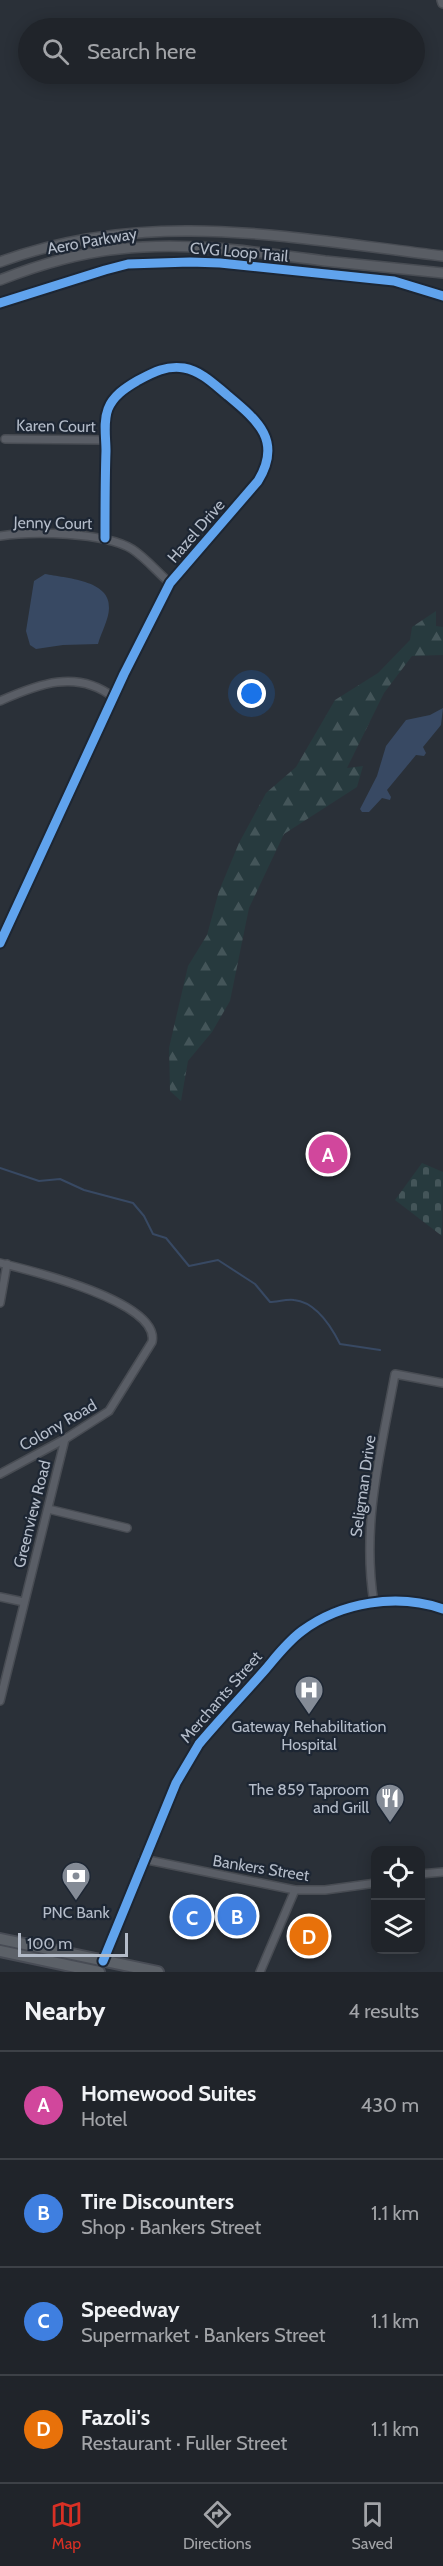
<!DOCTYPE html>
<html lang="en">
<head>
<meta charset="utf-8">
<style>
	:root { --surface:#20242a; --page:#2d3036; --text:#f1f3f6; --muted:#a2a4a8; --line:#3d4147; --accent:#d93025 }
	body { margin:0; font-family:Cabin,sans-serif; background:var(--page); color:var(--text) }
	.controls { position:absolute; right:18px; bottom:18px; display:grid; overflow:hidden; border-radius:12px; box-shadow:0 3px 15px #0003 }
	.controls button { width:54px; height:54px; display:grid; place-items:center; padding:0; border:0; border-bottom:2px solid var(--line); background:var(--surface); color:var(--text); font:30px sans-serif }
	.scale { position:absolute; left:18px; bottom:15px; width:110px; box-sizing:border-box; padding-left:6px; border:3px solid #b4bcc9; border-top:0; font-size:16px; line-height:21px; white-space:nowrap; color:#b4bcc9; -webkit-text-stroke:4px #1d2633; paint-order:stroke }
	.you { position:absolute; left:252px; top:694px; width:21px; height:21px; margin:-15px; border:4px solid #fff; border-radius:50%; background:#1a73e8; box-shadow:0 0 0 9px #1a73e833 }
	.badge { display:grid; place-items:center; width:39px; height:39px; border-radius:50%; background:var(--accent); color:#fff; font-size:20px; font-weight:700 }
	.pin { position:absolute; translate:-50% -50%; border:3px solid #fff; box-shadow:0 2px 6px #0006 }
	.list { margin:0; padding:0; list-style:none }
	h2 { display:flex; justify-content:space-between; align-items:center; height:78px; margin:0; padding:0 24px; font-size:26px }
	h2 small { font-size:20px; font-weight:400; color:var(--muted) }
	.list li { display:grid; grid-template-columns:39px 1fr auto; gap:18px; align-items:center; box-sizing:border-box; height:108px; padding:0 24px; border-top:2px solid var(--line) }
	.list b { display:block; font-size:22px; white-space:nowrap }
	.list p { margin:0; font-size:20px; white-space:nowrap; color:var(--muted) }
	.list em { font-size:20px; font-style:normal; color:var(--muted) }
	.icon { flex:none; width:33px; height:33px; fill:none; stroke:currentColor; stroke-width:2; stroke-linecap:round; stroke-linejoin:round }
	.map { position:relative; flex:none; width:443px; height:1972px; overflow:hidden }
	.search { position:absolute; background:var(--surface); box-shadow:0 3px 15px #0003; left:18px; right:18px; top:18px; height:66px; display:flex; align-items:center; gap:15px; box-sizing:border-box; padding:0 21px; border-radius:33px; color:var(--muted); font-size:22px }
	.sheet { height:510px; background:var(--surface) }
	nav { display:flex; justify-content:space-around; align-items:center; box-sizing:border-box; height:84px; border-top:2px solid var(--line); background:var(--surface); font-size:16px; color:var(--muted) }
	nav a { display:grid; justify-items:center; gap:3px }
	nav .on { color:var(--accent) }
	.map>svg:first-child { display:block }
	.forest { fill:url(#forest-firs) }
	.cemetery { fill:url(#cemetery-stones) }
	.water { fill:#384963 }
	.lines { fill:none; stroke-linecap:round; stroke-linejoin:round }
	.stream { stroke:#384963; stroke-width:2 }
	.street-casing { stroke:#484c53; stroke-width:10 }
	.secondary-casing { stroke:#484c53; stroke-width:12 }
	.primary-casing { stroke:#484c55; stroke-width:14 }
	.street { stroke:#5a5e66; stroke-width:7 }
	.secondary { stroke:#595d64; stroke-width:9 }
	.primary { stroke:#5c6168; stroke-width:10 }
	.cycleway-casing { stroke:#1d2633; stroke-width:13 }
	.cycleway { stroke:#60a3ed; stroke-width:9 }
	.labels { text-anchor:middle; dominant-baseline:central; stroke-width:4.5; stroke-linejoin:round; paint-order:stroke }
	.street-label { font-size:16px; fill:#b4bcc9; stroke:#1d2633 }
	.poi-label { font-size:16px; fill:#b4bcc9; stroke:#1d2633 }
</style>
</head>
<body>
<div class="map">
<svg width="443" height="1972" viewBox="0 0 443 1972">
	<defs>
		<pattern id="forest-firs" width="22" height="20" patternUnits="userSpaceOnUse" patternTransform="scale(1.5)"><rect width="22" height="20" fill="#273a3e"/><path d="M5 1l3.5 6h-7zM16 11l3.5 6h-7z" fill="#445559"/></pattern>
		<pattern id="cemetery-stones" width="16" height="16" patternUnits="userSpaceOnUse" patternTransform="scale(1.5)"><rect width="16" height="16" fill="#273a3e"/><path d="M2 7V4a2 2 0 0 1 4 0v3zM10 15v-3a2 2 0 0 1 4 0v3z" fill="#445559"/></pattern>
	</defs>
	<rect width="100%" height="100%" fill="#2a3038"/>
	<path class="forest" d="M436,611V626L443,627V655L412,656L384,693L347,768L363,766L357,787L284,834L249,908L230,1001L212,1032L188,1061L181,1101L170,1091L169,1048L188,966L207,935L219,891L239,843L266,793L296,767L335,700L378,673L410,640L412,627Z"/>
	<path class="cemetery" d="M422,1163L443,1172L442,1236L395,1200Z"/>
	<g class="water">
		<path d="M45,574C65,578 111,580 109,608C109,619 101,633 98,644L63,645L36,649L30,645L26,631L34,581Z"/>
		<path d="M443,708L441,725L423,747L426,753L424,756L416,755L387,790L391,797L390,800L382,798L369,812H362L360,809L377,776L386,746L406,720L430,715Z"/>
	</g>
	<g class="lines">
		<path class="stream" d="M0,1168L39,1181L60,1179L84,1190L133,1203L144,1216L153,1234L166,1238L189,1266L218,1260L255,1284L270,1302C277,1302 286,1299 294,1300C316,1302 331,1326 340,1344L380,1350"/>
		<g class="street-casing">
			<g id="street">
				<path d="M5,439L106,440"/>
				<path d="M0,536C32,531 104,532 132,549C146,558 158,573 170,583"/>
				<path d="M0,701C38,684 77,669 113,697"/>
				<path d="M0,943L124,674L170,583L258,481C283,440 257,420 226,394C214,384 201,371 184,368C166,365 152,373 137,381C125,388 113,396 108,409C103,422 106,437 106,451C105,480 105,509 105,538"/>
				<path d="M0,1263C29,1270 161,1302 152,1342L109,1411L65,1439L0,1474"/>
				<path d="M0,1303L7,1264"/>
				<path d="M48,1509L127,1528"/>
				<path d="M0,1597L24,1602"/>
				<path d="M374,1603C361,1524 381,1451 395,1374L443,1383"/>
				<path d="M0,1701L65,1439"/>
				<path d="M143,1859L295,1890H325L376,1883"/>
				<path d="M420,1874L443,1872"/>
				<path d="M103,1961L176,1783L199,1744C220,1719 242,1696 264,1671C276,1657 287,1642 302,1631C341,1602 397,1593 443,1609"/>
				<path d="M260,1972L295,1890"/>
			</g>
		</g>
		<g class="secondary-casing">
			<g id="secondary">
				<path d="M442,0L443,3"/>
				<path d="M0,262C147,207 292,238 443,256"/>
				<path d="M0,280C38,265 78,253 119,249C188,241 256,252 325,261C364,265 404,269 443,273"/>
			</g>
		</g>
		<g class="primary-casing">
			<g id="primary">
				<path d="M0,1939L158,1972"/>
				<path d="M0,1951L99,1972"/>
			</g>
		</g>
		<use href="#street" class="street"/>
		<use href="#secondary" class="secondary"/>
		<use href="#primary" class="primary"/>
		<g class="cycleway-casing">
			<g id="cycleway">
				<path d="M0,303L105,270L128,264L190,262L220,263L394,281L443,296"/>
				<path d="M0,943L124,674L170,583L258,481C283,440 257,420 226,394C214,384 201,371 184,368C166,365 152,373 137,381C125,388 113,396 108,409C103,422 106,437 106,451C105,480 105,509 105,538"/>
				<path d="M103,1961L176,1783L199,1744C220,1719 242,1696 264,1671C276,1657 287,1642 302,1631C341,1602 397,1593 443,1609"/>
			</g>
		</g>
		<use href="#cycleway" class="cycleway"/>
	</g>
	<defs>
		<g id="hospital-pin" transform="scale(1.5)"><path d="M0 17L-7.5 6A9.5 9.5 0 1 1 7.5 6Z" fill="#848b96" stroke="#1d2633"/><path d="M-5-5h3v3.5h4V-5h3V5h-3V1.5h-4V5h-3Z" fill="#fff"/></g>
		<g id="restaurant-pin" transform="scale(1.5)"><path d="M0 17L-7.5 6A9.5 9.5 0 1 1 7.5 6Z" fill="#848b96" stroke="#1d2633"/><path d="M-5-6h1v4h1v-4h1v4h1v-4h1v5L-1.5 .5V6h-2V.5L-5-1ZM5-6V6H3V1.5H1.5Q1.5-4 5-6Z" fill="#fff"/></g>
		<g id="bank-pin" transform="scale(1.5)"><path d="M0 17L-7.5 6A9.5 9.5 0 1 1 7.5 6Z" fill="#848b96" stroke="#1d2633"/><path d="M-6-4H6V4H-6ZM0-2.3a2.3 2.3 0 1 0 0 4.6a2.3 2.3 0 1 0 0-4.6Z" fill="#fff"/></g>
	</defs>
	<g fill-rule="evenodd">
		<use href="#hospital-pin" x="309" y="1690"/>
		<use href="#restaurant-pin" x="390" y="1798"/>
		<use href="#bank-pin" x="76" y="1876"/>
	</g>
	<g class="labels">
		<g class="street-label">
			<text transform="translate(92 241) rotate(-10)">Aero Parkway</text>
			<text transform="translate(239 252) rotate(5)">CVG Loop Trail</text>
			<text transform="translate(56 426) rotate(1)">Karen Court</text>
			<text transform="translate(53 523) rotate(1)">Jenny Court</text>
			<text transform="translate(196 531) rotate(-49)">Hazel Drive</text>
			<text transform="translate(58 1425) rotate(-30)">Colony Road</text>
			<text transform="translate(363 1486) rotate(-82)">Seligman Drive</text>
			<text transform="translate(32 1514) rotate(-76)">Greenview Road</text>
			<text transform="translate(221 1697) rotate(-49)">Merchants Street</text>
			<text transform="translate(261 1868) rotate(9)">Bankers Street</text>
		</g>
		<g class="poi-label">
			<text x="309" y="1726">Gateway Rehabilitation<tspan x="309" dy="18">Hospital</tspan></text>
			<text x="369" y="1789" text-anchor="end">The 859 Taproom<tspan x="369" dy="18">and Grill</tspan></text>
			<text x="76" y="1912">PNC Bank</text>
		</g>
	</g>
</svg>
<div class="controls">
<button><svg class="icon" aria-label="locate" viewBox="0 0 24 24"><circle cx="12" cy="12" r="6"/><path d="M12 2v4M12 18v4M2 12h4M18 12h4"/></svg></button>
<button><svg class="icon" aria-label="layers" viewBox="0 0 24 24"><path d="M12 4l9 5-9 5-9-5zM3 14l9 5 9-5"/></svg></button>
</div>
<div class="scale">100 m</div>
<div class="you"></div>
<div class="pin badge" style="left:328px;top:1154px;background:#d1479c">A</div>
<div class="pin badge" style="left:237px;top:1916px;background:#3f7fe0">B</div>
<div class="pin badge" style="left:192px;top:1917px;background:#3f7fe0">C</div>
<div class="pin badge" style="left:309px;top:1936px;background:#e8710a">D</div>
<div class="search"><svg class="icon" aria-label="search" viewBox="0 0 24 24"><circle cx="10" cy="10" r="6"/><path d="M15 15l6 6"/></svg>Search here</div>
</div>
<section class="sheet">
<h2>Nearby<small>4 results</small></h2>
<ul class="list">
<li><span class="badge" style="background:#d1479c">A</span><div><b>Homewood Suites</b><p>Hotel</p></div><em>430 m</em></li>
<li><span class="badge" style="background:#3f7fe0">B</span><div><b>Tire Discounters</b><p>Shop · Bankers Street</p></div><em>1.1 km</em></li>
<li><span class="badge" style="background:#3f7fe0">C</span><div><b>Speedway</b><p>Supermarket · Bankers Street</p></div><em>1.1 km</em></li>
<li><span class="badge" style="background:#e8710a">D</span><div><b>Fazoli's</b><p>Restaurant · Fuller Street</p></div><em>1.1 km</em></li>
</ul>
</section>
<nav>
<a class="on"><svg class="icon" aria-label="map" viewBox="0 0 24 24"><path d="M3 6l6-2 6 2 6-2v14l-6 2-6-2-6 2zM9 4v14M15 6v14"/></svg>Map</a>
<a><svg class="icon" aria-label="directions" viewBox="0 0 24 24"><path d="M12 3l9 9-9 9-9-9zM9 14v-3h6M13 9l2 2-2 2"/></svg>Directions</a>
<a><svg class="icon" aria-label="saved" viewBox="0 0 24 24"><path d="M7 4h10v16l-5-4-5 4z"/></svg>Saved</a>
</nav>
</body>
</html>
